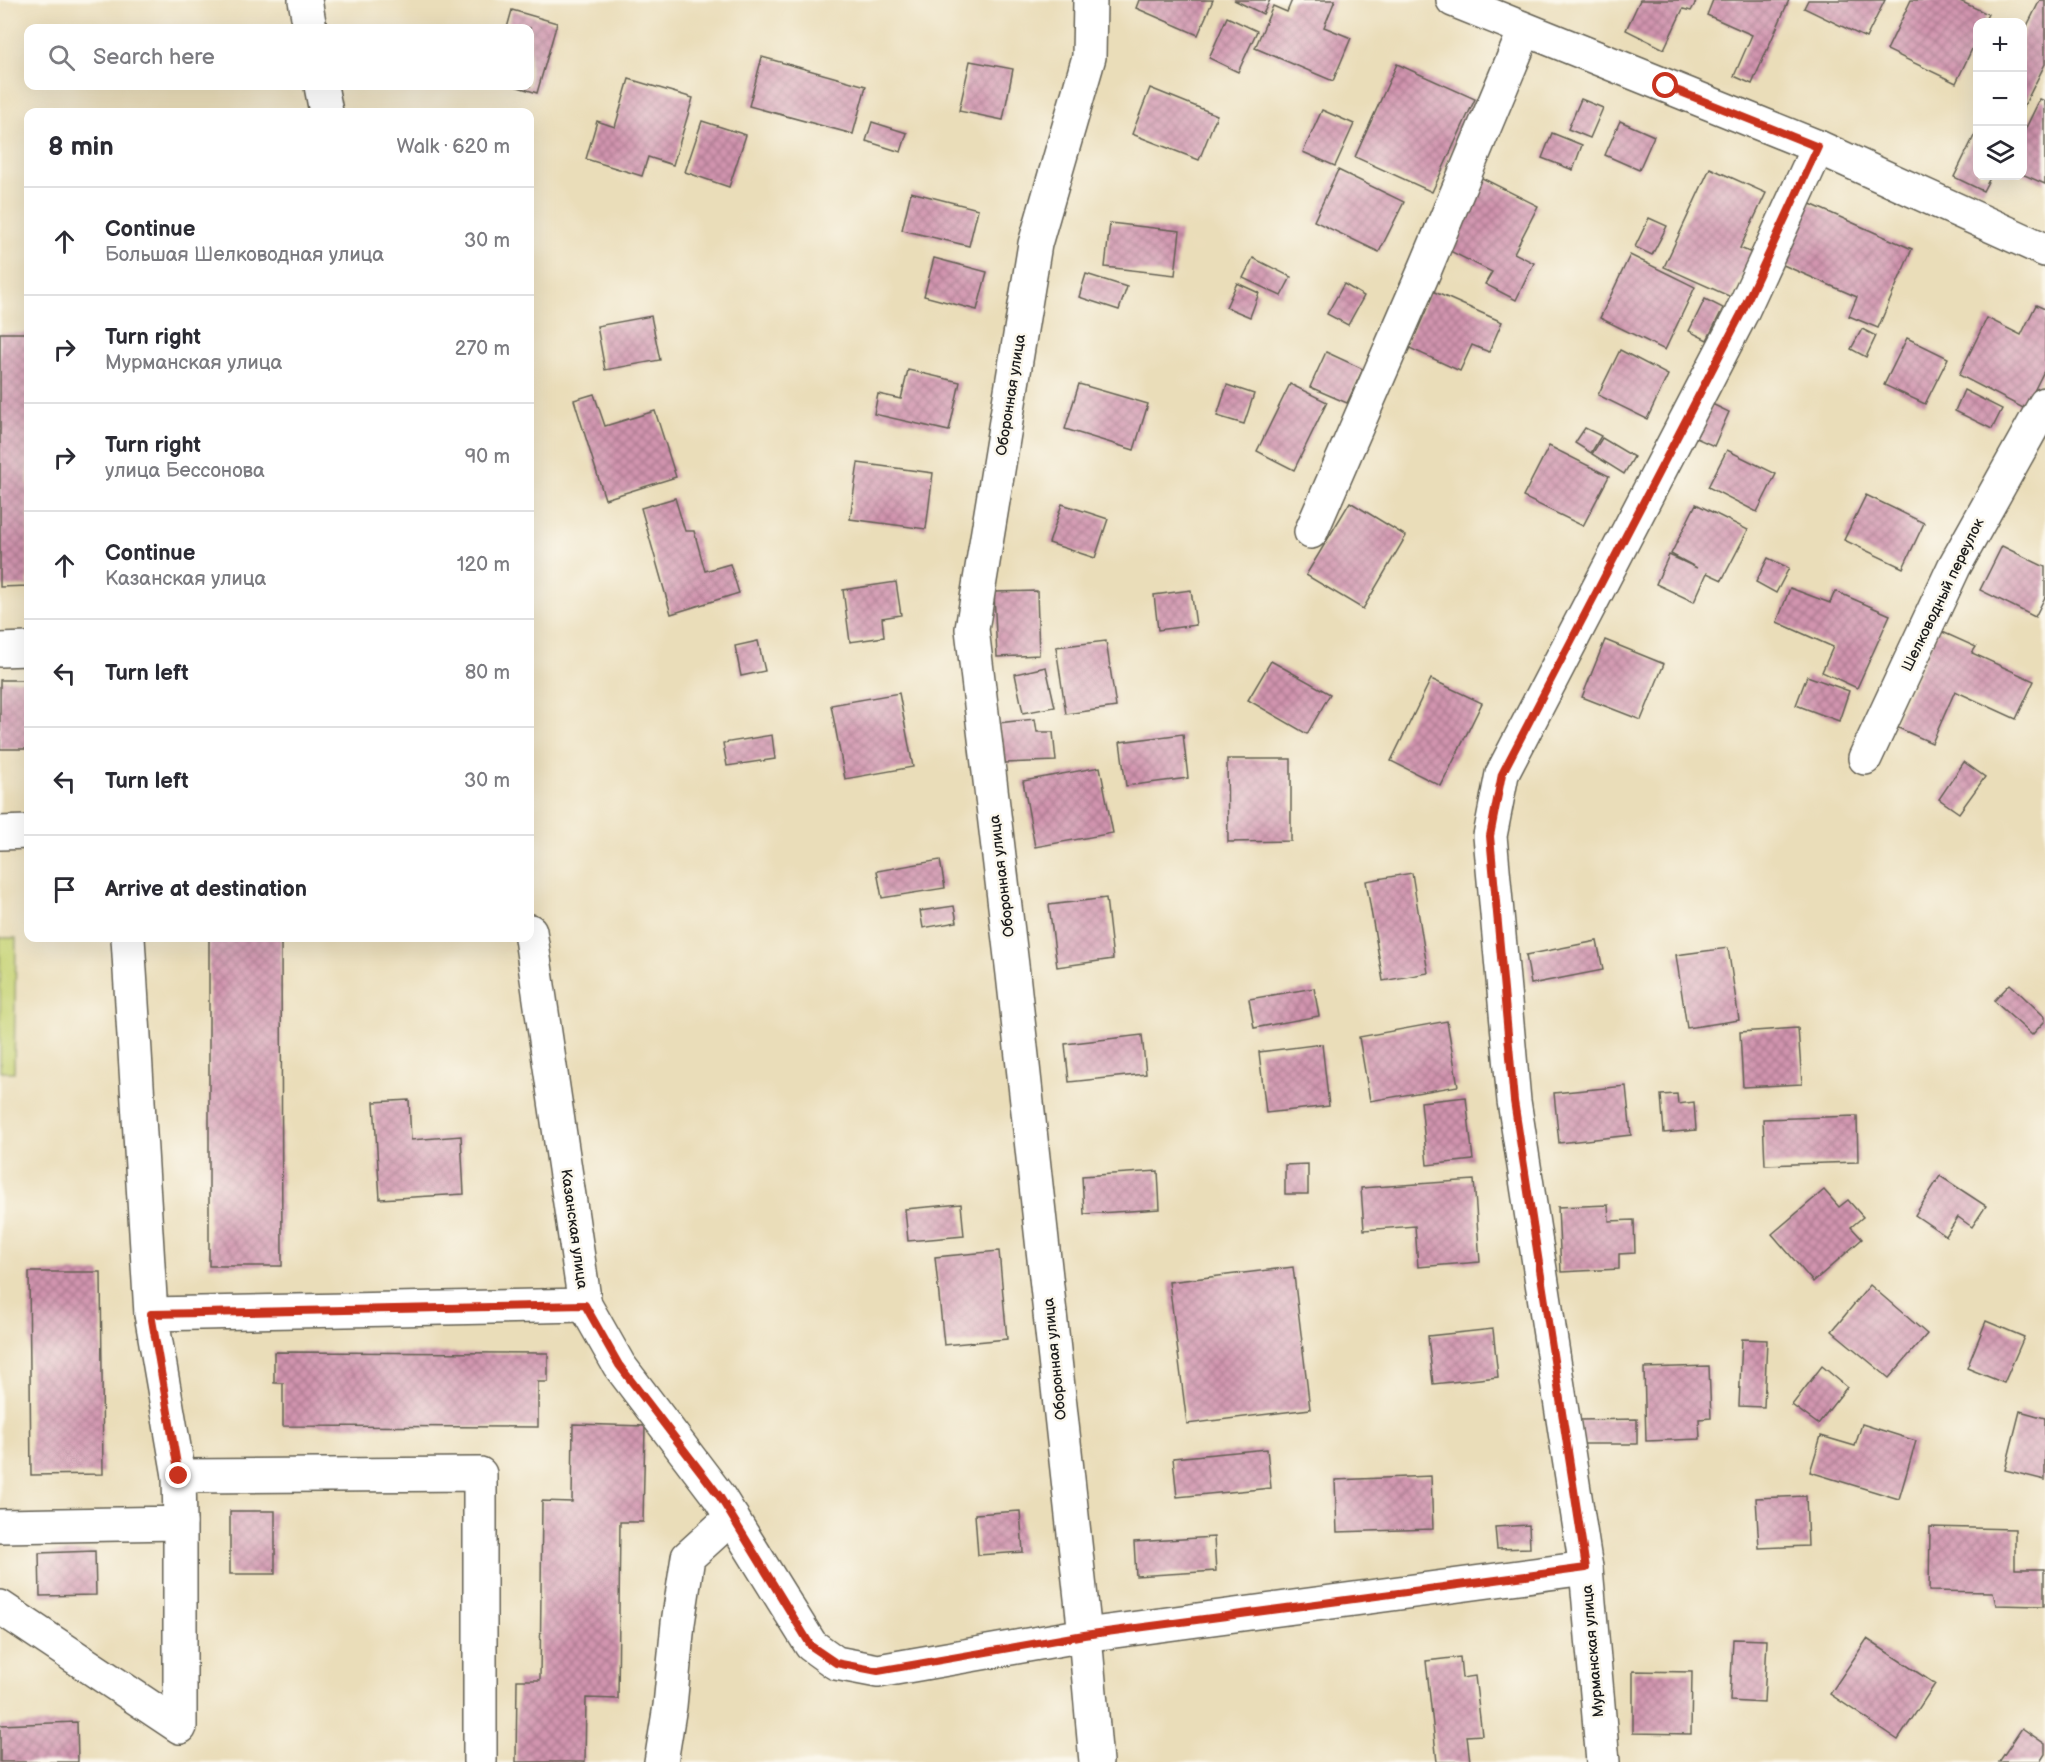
<!DOCTYPE html>
<html lang="en">
<head>
<meta charset="utf-8">
<style>
	:root { --surface:#fff; --page:#f7f7f7; --text:#2b2b33; --muted:#7c7c81; --line:#e1e1e2 }
	body { margin:0; font-family:"Balsamiq Sans",sans-serif; background:var(--page); color:var(--text) }
	.controls { position:absolute; right:18px; top:18px; display:grid; overflow:hidden; border-radius:12px; box-shadow:0 6px 24px #0002 }
	.controls button { width:54px; height:54px; display:grid; place-items:center; padding:0; border:0; border-bottom:2px solid var(--line); background:var(--surface); color:var(--text); font:30px sans-serif }
	.stop { position:absolute; width:18px; height:18px; margin:-14px; border:4px solid #c8321e; border-radius:50%; background:#fff }
	.stop.end { background:#c8321e; border-color:#fff; box-shadow:0 2px 6px #0008 }
	.list { margin:0; padding:0; list-style:none }
	h2 { display:flex; justify-content:space-between; align-items:center; height:78px; margin:0; padding:0 24px; font-size:26px }
	h2 small { font-size:20px; font-weight:400; color:var(--muted) }
	.list li { display:grid; grid-template-columns:39px 1fr auto; gap:18px; align-items:center; box-sizing:border-box; height:108px; padding:0 24px; border-top:2px solid var(--line) }
	.list b { display:block; font-size:22px; white-space:nowrap }
	.list p { margin:0; font-size:20px; white-space:nowrap; color:var(--muted) }
	.list em { font-size:20px; font-style:normal; color:var(--muted) }
	.icon { flex:none; width:33px; height:33px; fill:none; stroke:currentColor; stroke-width:2; stroke-linecap:round; stroke-linejoin:round }
	.map { position:relative; flex:none; width:2045px; height:1762px; overflow:hidden }
	.search { position:absolute; background:var(--surface); box-shadow:0 6px 24px #0002; left:24px; top:24px; width:510px; height:66px; display:flex; align-items:center; gap:15px; box-sizing:border-box; padding:0 21px; border-radius:12px; color:var(--muted); font-size:22px }
	.panel { position:absolute; background:var(--surface); box-shadow:0 6px 24px #0002; left:24px; top:108px; width:510px; height:834px; border-radius:12px }
	.map>svg:first-child { display:block }
	.green { fill:#c6d375; stroke:#717848; stroke-width:1.5 }
	.building { fill:url(#building-cross-hatch) }
	.lines { fill:none; stroke-linecap:round; stroke-linejoin:round }
	.minor-casing { stroke:#646053; stroke-width:36 }
	.minor { stroke:#fff; stroke-width:33 }
	.route { stroke:#c8321e; stroke-width:8 }
	.labels { text-anchor:middle; dominant-baseline:central; stroke-width:5; stroke-linejoin:round; paint-order:stroke }
	.street-label { font-size:15px; fill:#1c1c1c; stroke:#fbf7ec }
</style>
</head>
<body>
<div class="map">
<svg width="2045" height="1762" viewBox="0 0 2045 1762">
	<defs>
		<pattern id="building-cross-hatch" width="8" height="8" patternUnits="userSpaceOnUse" patternTransform="scale(1.5)"><rect width="8" height="8" fill="#d194af"/><path d="M0 0l8 8M0 8l8-8" fill="none" stroke="#a9788e"/></pattern>
	</defs>
	<rect width="100%" height="100%" fill="#fbf7ec"/>
	<filter id="ink" filterUnits="userSpaceOnUse"><feTurbulence type="fractalNoise" baseFrequency=".0167" numOctaves="2"/><feDisplacementMap in="SourceGraphic" scale="12" xChannelSelector="R" yChannelSelector="G"/><feConvolveMatrix kernelMatrix="1 2 1 2 8 2 1 2 1" color-interpolation-filters="sRGB"/></filter>
	<filter id="wash" filterUnits="userSpaceOnUse"><feTurbulence type="fractalNoise" baseFrequency=".008" numOctaves="4" result="noise"/><feDisplacementMap in="SourceGraphic" scale="24" xChannelSelector="R" yChannelSelector="G"/><feGaussianBlur stdDeviation="1.35" result="paint"/><feColorMatrix in="noise" values="0 0 0 0 0 0 0 0 0 0 0 0 0 0 0 0 0 1.4 0 .05"/><feComposite in="paint" operator="in"/></filter>
	<g filter="url(#wash)">
		<rect width="100%" height="100%" fill="#eaddb9"/>
		<path class="green" d="M0,938H16L14,1072H0Z"/>
		<g id="blocks">
			<g class="building">
				<path d="M1139,0H1213L1198,35L1136,8Z"/>
				<path d="M1234,0H1270L1263,14Z"/>
				<path d="M1292,0H1335L1324,27L1351,38L1333,81L1255,48L1273,6L1287,12Z"/>
				<path d="M1640,0H1697L1691,11L1683,9L1664,49L1626,30Z"/>
				<path d="M1713,0H1789L1752,84L1734,76L1752,35L1707,15Z"/>
				<path d="M1808,0H1885L1866,38L1804,8Z"/>
				<path d="M1911,0H1958L1988,14L1984,22H1978V36L1956,83L1887,50Z"/>
				<path d="M2040,0H2045V64L2022,110V36Z"/>
				<path d="M512,10L557,23L537,93L515,86H530V28H507Z"/>
				<path d="M1227,17L1257,31L1238,72L1209,58Z"/>
				<path d="M762,57L866,86L853,134L749,106Z"/>
				<path d="M970,61L1013,69L1003,120L959,111Z"/>
				<path d="M1397,64L1475,99L1432,192L1355,157Z"/>
				<path d="M629,79L693,98L673,165L648,157L642,176L586,159L597,121L615,127Z"/>
				<path d="M1150,88L1217,115L1199,160L1132,134Z"/>
				<path d="M1581,99L1603,108L1590,138L1568,129Z"/>
				<path d="M2040,99L2045,101V184L2022,174V136Z"/>
				<path d="M1322,110L1354,124L1335,166L1303,152Z"/>
				<path d="M702,121L746,135L729,187L685,172Z"/>
				<path d="M1620,121L1654,136L1639,170L1605,155Z"/>
				<path d="M872,122L907,133L901,152L866,141Z"/>
				<path d="M1978,128V176H1991L1983,191L1954,177Z"/>
				<path d="M1552,133L1582,145L1573,170L1542,158Z"/>
				<path d="M1710,168L1766,193L1740,248L1752,253L1731,297L1664,267Z"/>
				<path d="M1338,170L1404,202L1379,252L1314,221Z"/>
				<path d="M1478,176L1538,206L1514,253L1534,263L1516,300L1485,284L1492,272L1442,247Z"/>
				<path d="M911,192L978,209L969,246L902,230Z"/>
				<path d="M1808,203L1912,249L1878,328L1849,316L1857,297L1781,264Z"/>
				<path d="M1649,218L1667,226L1652,255L1635,247Z"/>
				<path d="M1110,223L1180,231L1175,275L1105,267Z"/>
				<path d="M1630,255L1695,287L1665,350L1600,318Z"/>
				<path d="M934,258L987,272L977,310L924,296Z"/>
				<path d="M1253,258L1291,277L1281,296L1243,278Z"/>
				<path d="M1086,274L1127,287L1119,310L1079,297Z"/>
				<path d="M1237,283L1259,293L1250,317L1226,307Z"/>
				<path d="M1344,284L1364,296L1348,325L1327,314Z"/>
				<path d="M1430,290L1502,322L1489,352L1472,345L1460,371L1405,346Z"/>
				<path d="M1705,299L1723,308L1707,340L1689,331Z"/>
				<path d="M2036,305L2045,309V369L2025,409L1959,375L1987,318L2021,335Z"/>
				<path d="M651,316L660,360L605,370L597,326Z"/>
				<path d="M1862,329L1876,336L1866,357L1851,349Z"/>
				<path d="M0,333H28V586L0,587Z"/>
				<path d="M1907,338L1948,358L1925,404L1884,385Z"/>
				<path d="M1620,350L1668,375L1647,419L1598,395Z"/>
				<path d="M1326,352L1363,369L1347,403L1310,387Z"/>
				<path d="M908,370L960,382L949,431L874,414L878,394L901,399Z"/>
				<path d="M1079,384L1148,404L1134,450L1065,429Z"/>
				<path d="M1290,384L1327,402L1294,470L1257,451Z"/>
				<path d="M1227,385L1254,394L1244,424L1217,416Z"/>
				<path d="M1964,390L2002,409L1992,429L1955,411Z"/>
				<path d="M594,394L605,426L655,411L676,477L605,499L574,400Z"/>
				<path d="M1712,404L1729,412L1714,446L1696,438Z"/>
				<path d="M1585,428L1601,436L1591,453L1575,443Z"/>
				<path d="M1602,438L1634,457L1624,474L1592,454Z"/>
				<path d="M1549,446L1609,476L1583,526L1523,497Z"/>
				<path d="M1727,450L1776,474L1757,512L1708,487Z"/>
				<path d="M858,463L933,473L926,529L850,519Z"/>
				<path d="M1866,495L1924,523L1903,568L1844,540Z"/>
				<path d="M675,498L685,531H694L705,571L730,564L739,593L671,614L641,508Z"/>
				<path d="M1350,502L1406,536L1363,609L1306,575Z"/>
				<path d="M1062,504L1108,519L1095,558L1049,543Z"/>
				<path d="M1696,504L1748,530L1722,580L1707,573L1694,602L1656,584L1669,555L1697,568L1671,554Z"/>
				<path d="M2002,546L2045,567V597L2035,617L1980,590Z"/>
				<path d="M1768,558L1789,568L1776,593L1756,582Z"/>
				<path d="M896,582L901,615L882,618L884,637L850,642L843,590Z"/>
				<path d="M1790,588L1830,603L1835,591L1890,615L1857,688L1822,672L1833,647L1777,622Z"/>
				<path d="M1191,590L1196,625L1158,630L1154,595Z"/>
				<path d="M1037,591L1039,655L997,657L994,592Z"/>
				<path d="M1938,630L1976,647L1972,653L2034,681L2016,719L1955,691L1932,743L1894,726Z"/>
				<path d="M1605,640L1664,664L1641,720L1582,697Z"/>
				<path d="M758,641L765,671L741,676L735,646Z"/>
				<path d="M1106,641L1116,707L1066,714L1056,647Z"/>
				<path d="M1271,661L1330,694L1307,734L1248,700Z"/>
				<path d="M1046,667L1055,707L1023,713L1015,674Z"/>
				<path d="M1807,676L1849,691L1839,721L1796,705Z"/>
				<path d="M1431,679L1482,703L1441,786L1391,761Z"/>
				<rect x="0" y="680" width="28" height="69"/>
				<path d="M899,693L913,767L845,779L831,705Z"/>
				<path d="M1035,719L1037,732H1053L1056,761L1005,763L998,723Z"/>
				<path d="M1183,734L1188,778L1126,786L1120,742Z"/>
				<path d="M772,735L775,759L727,766L723,743Z"/>
				<path d="M1227,759H1291V841L1228,842Z"/>
				<path d="M1964,762L1985,777L1959,813L1939,799Z"/>
				<path d="M1100,767L1113,833L1035,847L1023,781Z"/>
				<path d="M940,860L945,888L882,898L877,871Z"/>
				<path d="M1412,873L1428,973L1383,981L1366,881Z"/>
				<path d="M1106,898L1113,959L1057,967L1049,905Z"/>
				<path d="M954,906L957,922L923,928L920,911Z"/>
				<path d="M209,938H281L282,1266H209Z"/>
				<path d="M1597,941L1603,970L1531,984L1526,955Z"/>
				<path d="M1728,948L1739,1020L1687,1028L1676,955Z"/>
				<path d="M2010,984L2045,1017V1021L2032,1035L1994,1001Z"/>
				<path d="M1314,988L1319,1016L1254,1028L1249,999Z"/>
				<path d="M1447,1021L1458,1086L1370,1101L1359,1037Z"/>
				<path d="M1798,1028L1802,1084L1743,1087L1740,1032Z"/>
				<path d="M1142,1035L1146,1074L1069,1082L1065,1044Z"/>
				<path d="M1322,1044L1329,1106L1266,1113L1259,1052Z"/>
				<path d="M1626,1086L1631,1135L1559,1143L1554,1093Z"/>
				<path d="M1677,1094L1678,1104L1694,1102L1696,1130L1664,1133L1661,1095Z"/>
				<path d="M1466,1097L1473,1160L1427,1165L1421,1102Z"/>
				<path d="M409,1100L411,1140L461,1136L464,1194L380,1199L374,1102Z"/>
				<path d="M1857,1116L1858,1162L1765,1165L1763,1119Z"/>
				<path d="M1308,1164V1194H1285V1165Z"/>
				<path d="M1158,1171L1160,1209L1084,1214L1082,1176Z"/>
				<path d="M1940,1176L1986,1206L1972,1227L1958,1217L1946,1236L1915,1215Z"/>
				<path d="M1474,1180L1480,1262L1418,1267L1415,1226L1364,1230L1361,1188Z"/>
				<path d="M1824,1190L1839,1207L1848,1200L1863,1217L1851,1227L1862,1239L1813,1282L1772,1234Z"/>
				<path d="M961,1204L964,1236L908,1241L905,1209Z"/>
				<path d="M1608,1205L1609,1221L1634,1220L1635,1253L1619,1254V1269L1561,1272L1558,1207Z"/>
				<path d="M999,1251L1007,1339L944,1345L935,1257Z"/>
				<path d="M1293,1267L1310,1409L1187,1424L1169,1282Z"/>
				<path d="M29,1272H101L103,1474L31,1475Z"/>
				<path d="M1870,1285L1927,1334L1889,1378L1832,1331Z"/>
				<path d="M1986,1321L2024,1337L2004,1383L1967,1368Z"/>
				<path d="M1493,1329L1498,1377L1433,1384L1428,1336Z"/>
				<path d="M1742,1339L1767,1340L1764,1407L1739,1406Z"/>
				<path d="M274,1352L548,1353V1382H538V1427L283,1426V1383H274Z"/>
				<path d="M1709,1366L1711,1418L1699,1419L1700,1439L1646,1441L1644,1368Z"/>
				<path d="M1822,1366L1847,1387L1818,1424L1792,1405Z"/>
				<path d="M2020,1411L2045,1418V1480L2005,1470Z"/>
				<path d="M1637,1419V1444H1581L1580,1420Z"/>
				<path d="M573,1424L645,1426L643,1522H620L618,1699L586,1698L585,1762H516L517,1680H540L542,1501L572,1502Z"/>
				<path d="M1862,1424L1916,1441L1899,1499L1810,1472L1821,1436L1855,1446Z"/>
				<path d="M1267,1449L1271,1488L1177,1497L1173,1458Z"/>
				<path d="M1431,1476L1433,1529L1337,1532L1335,1480Z"/>
				<path d="M1806,1496L1808,1546L1759,1548L1756,1498Z"/>
				<rect x="230" y="1511" width="45" height="63"/>
				<path d="M1020,1511L1023,1552L978,1555L975,1514Z"/>
				<path d="M1529,1525L1530,1548L1497,1549L1495,1527Z"/>
				<path d="M1930,1527L2015,1529V1569H2044V1606L1996,1605L1993,1592L1929,1591Z"/>
				<path d="M1214,1537L1216,1571L1136,1576L1134,1542Z"/>
				<path d="M95,1551L96,1595L40,1596L39,1553Z"/>
				<path d="M1733,1639L1767,1640L1764,1703L1730,1701Z"/>
				<path d="M1867,1639L1935,1684L1898,1740L1830,1694Z"/>
				<path d="M1460,1657L1462,1678L1475,1676L1482,1735L1467,1736L1470,1762H1437L1426,1661Z"/>
				<path d="M1633,1671L1692,1672L1691,1734L1633,1733Z"/>
				<path d="M77,1722L78,1762H0V1725Z"/>
				<path d="M2022,1728L2045,1744V1754L2040,1762H1999Z"/>
			</g>
		</g>
	</g>
	<g filter="url(#ink)">
		<use href="#blocks" fill-opacity="0" stroke="#646053" stroke-width="1.5"/>
		<g class="lines">
			<g class="minor-casing">
				<g id="minor">
					<path d="M305,0L310,28"/>
					<path d="M1090,0L1089,57L1035,244L972,629L1013,974L1085,1635L1096,1762"/>
					<path d="M1453,0L1818,147L2045,250"/>
					<path d="M321,86L326,112"/>
					<path d="M1311,532L1426,267L1525,30"/>
					<path d="M0,650L28,649"/>
					<path d="M1865,758L1954,567L2045,404"/>
					<path d="M0,833L28,832"/>
					<path d="M530,931L585,1305L619,1365L719,1497L811,1645L836,1663L878,1671L1085,1635L1586,1568"/>
					<path d="M128,938L151,1314"/>
					<path d="M179,1476L480,1474V1762"/>
					<path d="M0,1526L180,1523L179,1476L151,1314L585,1305"/>
					<path d="M0,1607L180,1727V1523"/>
					<path d="M661,1762L670,1706L678,1623L688,1557L732,1517"/>
					<path d="M1603,1762L1586,1568L1514,1101L1490,836L1502,774L1741,314L1818,147"/>
				</g>
			</g>
			<use href="#minor" class="minor"/>
		</g>
	</g>
	<g class="lines" filter="url(#ink)">
		<path class="route" d="M179,1476L151,1314L585,1305L619,1365L720,1497L811,1646L836,1663L878,1671L1084,1635L1586,1568L1514,1101L1490,836L1502,774L1741,314L1818,147L1666,86"/>
	</g>
	<g class="labels">
		<g class="street-label">
			<text transform="translate(1011 395) rotate(-81)">Оборонная улица</text>
			<text transform="translate(1943 595) rotate(-64)">Шелководный переулок</text>
			<text transform="translate(1002 876) rotate(-97)">Оборонная улица</text>
			<text transform="translate(574 1229) rotate(82)">Казанская улица</text>
			<text transform="translate(1055 1359) rotate(-96)">Оборонная улица</text>
			<text transform="translate(1593 1651) rotate(-95)">Мурманская улица</text>
		</g>
	</g>
</svg>
<div class="controls">
<button>+</button>
<button>−</button>
<button><svg class="icon" aria-label="layers" viewBox="0 0 24 24"><path d="M12 4l9 5-9 5-9-5zM3 14l9 5 9-5"/></svg></button>
</div>
<div class="stop" style="left:1666px;top:86px"></div>
<div class="stop end" style="left:179px;top:1476px"></div>
<div class="search"><svg class="icon" aria-label="search" viewBox="0 0 24 24"><circle cx="10" cy="10" r="6"/><path d="M15 15l6 6"/></svg>Search here</div>
<section class="panel">
<h2>8 min<small>Walk · 620 m</small></h2>
<ul class="list">
<li><svg class="icon" aria-label="ahead" viewBox="0 0 24 24"><path d="M12 20V5M6 11l6-6 6 6"/></svg><div><b>Continue</b><p>Большая Шелководная улица</p></div><em>30 m</em></li>
<li><svg class="icon" aria-label="right" viewBox="0 0 24 24"><path d="M7 20v-9h11M14 6l5 5-5 5"/></svg><div><b>Turn right</b><p>Мурманская улица</p></div><em>270 m</em></li>
<li><svg class="icon" aria-label="right" viewBox="0 0 24 24"><path d="M7 20v-9h11M14 6l5 5-5 5"/></svg><div><b>Turn right</b><p>улица Бессонова</p></div><em>90 m</em></li>
<li><svg class="icon" aria-label="ahead" viewBox="0 0 24 24"><path d="M12 20V5M6 11l6-6 6 6"/></svg><div><b>Continue</b><p>Казанская улица</p></div><em>120 m</em></li>
<li><svg class="icon" aria-label="left" viewBox="0 0 24 24"><path d="M17 20v-9H6M10 6l-5 5 5 5"/></svg><div><b>Turn left</b></div><em>80 m</em></li>
<li><svg class="icon" aria-label="left" viewBox="0 0 24 24"><path d="M17 20v-9H6M10 6l-5 5 5 5"/></svg><div><b>Turn left</b></div><em>30 m</em></li>
<li><svg class="icon" aria-label="arrive" viewBox="0 0 24 24"><path d="M6 21V4h12l-3 4 3 4H6"/></svg><div><b>Arrive at destination</b></div></li>
</ul>
</section>
</div>
</body>
</html>
